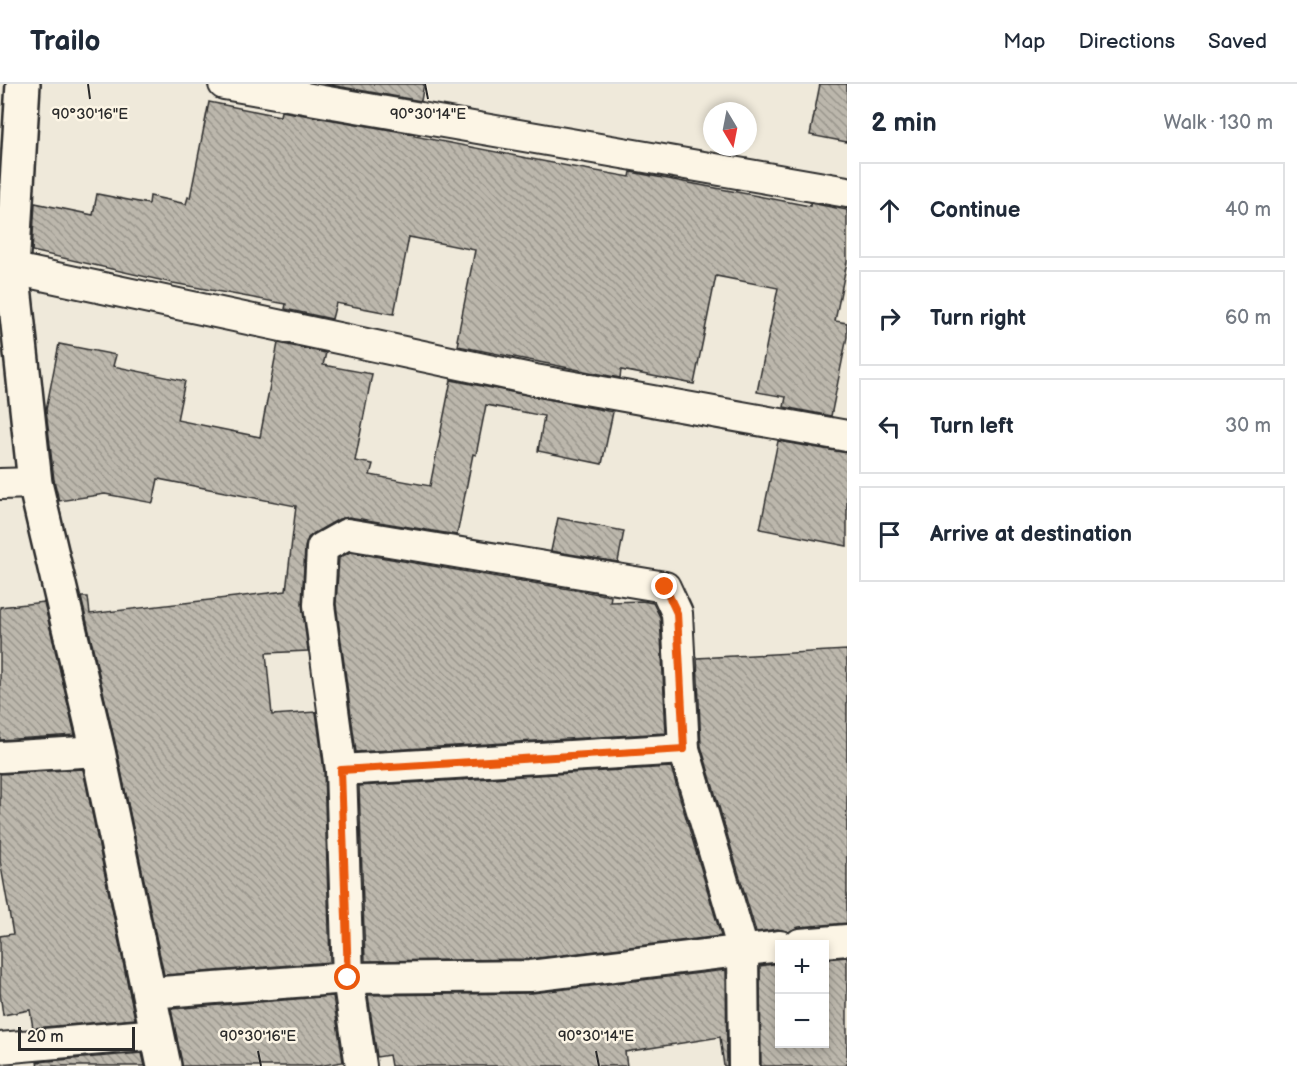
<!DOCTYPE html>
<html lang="en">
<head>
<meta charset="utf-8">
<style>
	:root { --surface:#fff; --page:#f6f6f7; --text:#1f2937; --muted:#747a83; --line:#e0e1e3 }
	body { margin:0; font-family:"Balsamiq Sans",sans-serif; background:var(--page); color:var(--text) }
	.controls { position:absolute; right:18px; bottom:18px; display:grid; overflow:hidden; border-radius:0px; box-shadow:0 3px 9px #0003 }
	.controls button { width:54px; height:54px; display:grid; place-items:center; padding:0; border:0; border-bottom:2px solid var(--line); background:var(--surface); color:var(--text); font:30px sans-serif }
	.compass { position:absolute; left:703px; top:18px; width:54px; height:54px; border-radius:50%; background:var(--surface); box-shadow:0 3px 9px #0003; rotate:170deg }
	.scale { position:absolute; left:18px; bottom:15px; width:117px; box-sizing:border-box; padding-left:6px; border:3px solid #2b2b2b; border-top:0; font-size:16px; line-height:21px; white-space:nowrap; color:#2b2b2b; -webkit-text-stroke:4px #fcf5e5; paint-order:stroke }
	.stop { position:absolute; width:18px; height:18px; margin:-14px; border:4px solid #ea580c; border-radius:50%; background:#fff }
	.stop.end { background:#ea580c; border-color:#fff; box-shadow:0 2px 6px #0008 }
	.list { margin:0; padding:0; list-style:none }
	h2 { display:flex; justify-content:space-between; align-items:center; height:78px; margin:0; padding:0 24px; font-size:26px }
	h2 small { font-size:20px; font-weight:400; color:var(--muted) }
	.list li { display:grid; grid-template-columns:39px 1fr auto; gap:18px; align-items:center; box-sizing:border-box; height:96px; margin:0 12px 12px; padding:0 12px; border:2px solid var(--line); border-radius:0px }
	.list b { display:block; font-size:22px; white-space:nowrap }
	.list em { font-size:20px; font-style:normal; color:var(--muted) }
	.icon { flex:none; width:33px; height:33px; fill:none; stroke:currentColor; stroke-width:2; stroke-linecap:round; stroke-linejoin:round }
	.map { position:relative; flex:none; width:847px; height:982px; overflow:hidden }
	header { display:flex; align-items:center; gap:36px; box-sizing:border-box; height:84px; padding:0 30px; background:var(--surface); border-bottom:2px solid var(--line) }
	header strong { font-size:28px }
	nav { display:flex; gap:33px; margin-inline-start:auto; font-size:21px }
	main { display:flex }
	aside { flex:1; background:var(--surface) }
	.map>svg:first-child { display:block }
	.building { fill:url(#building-back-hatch); stroke:#2b2b2b; stroke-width:1.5 }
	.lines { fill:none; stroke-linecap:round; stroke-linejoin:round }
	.minor-casing { stroke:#2b2b2b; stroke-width:34 }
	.tertiary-casing { stroke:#2b2b2b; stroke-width:38 }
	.minor { stroke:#fcf5e5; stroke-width:30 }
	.tertiary { stroke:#fcf5e5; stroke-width:33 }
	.route { stroke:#ea580c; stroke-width:8 }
	.ticks { fill:none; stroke:#2b2b2b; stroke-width:2 }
	.ticks-label { font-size:15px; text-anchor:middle; fill:#2b2b2b; stroke:#fcf5e5; stroke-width:5; stroke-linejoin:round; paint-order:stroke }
</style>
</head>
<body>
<header>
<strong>Trailo</strong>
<nav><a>Map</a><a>Directions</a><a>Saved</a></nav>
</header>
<main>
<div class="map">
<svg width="847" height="982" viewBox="0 0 847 982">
	<defs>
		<pattern id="building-back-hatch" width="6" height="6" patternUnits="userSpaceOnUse" patternTransform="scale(1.5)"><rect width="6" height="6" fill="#bcb7ac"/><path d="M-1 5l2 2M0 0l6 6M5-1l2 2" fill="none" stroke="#99958c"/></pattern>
	</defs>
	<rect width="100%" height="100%" fill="#efe9da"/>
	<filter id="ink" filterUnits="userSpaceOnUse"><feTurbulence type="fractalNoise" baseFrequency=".0167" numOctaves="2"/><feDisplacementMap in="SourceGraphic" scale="12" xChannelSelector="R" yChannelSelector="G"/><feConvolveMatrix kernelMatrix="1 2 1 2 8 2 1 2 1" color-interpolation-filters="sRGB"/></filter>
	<g filter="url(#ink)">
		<g class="building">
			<path d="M325,0H424L421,17Z"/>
			<path d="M820,0H847V58L810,51Z"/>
			<path d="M209,18L280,32L281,27L414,50V52L573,83L630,93L631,88L810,122V119L847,126V178L835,237L847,239V253L831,332L784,323L786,313L757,308L778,204L716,192L694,300L621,286L620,294L458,262L459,257L457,256L475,166L409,153L394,230L336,219L332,235L285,225L286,220L173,199L32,167L35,119L93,131L97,110L149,120L150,112L186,120L188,113L190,114Z"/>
			<path d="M278,259L326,269L323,281L372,290L355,377L373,380L370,391L430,402L451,296L613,328L602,380L538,367L544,332L486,321L476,371L473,370L457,451L349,433L339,435L314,449L308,454L305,463L302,520L308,567L266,569L272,631L316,628L324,687L330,878L164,891L116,663L81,513H88L90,530L286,507L296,422L158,395L153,419L105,410L59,417L54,396L46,326L59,260L116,271L113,282L185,297L177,336L260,353Z"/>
			<path d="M778,357L847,369V462L760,445Z"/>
			<path d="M558,434L624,447L618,478L551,467Z"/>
			<path d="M350,468L611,512L610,518L642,517L653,519L660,533L666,649L356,668L336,520L339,474Z"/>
			<path d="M44,518L75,651L0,656V523Z"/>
			<path d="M847,566V839L799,843L789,848L778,845L756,848L701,662L697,574Z"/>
			<path d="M671,683L721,852L529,875L365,877L359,702Z"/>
			<path d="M83,685L135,935L33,944L30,926L3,931L0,909V852L13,850L0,777V690Z"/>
			<path d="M847,873V982H761L760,882L780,879V960H825V875Z"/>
			<path d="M726,886L727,982H724L720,953L625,968L627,982H391L389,971L377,973L368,911L532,909Z"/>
			<path d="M333,912L343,978L318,982H182L171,925Z"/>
			<path d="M142,969L145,982H38L37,978Z"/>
		</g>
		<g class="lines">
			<g class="minor-casing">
				<g id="minor">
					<path d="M224,0L847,108"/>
					<path d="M0,182L535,296L847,352"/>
					<path d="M0,400L35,399"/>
					<path d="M0,673L98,667"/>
					<path d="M341,686L684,665"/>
					<path d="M800,860L847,856"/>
					<path d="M149,909L348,894L530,892L780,862"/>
					<path d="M0,964L158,950"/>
					<path d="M361,982L348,894L341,686L319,521L322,464L347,450L665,503L677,529L684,665L743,866L744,982"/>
				</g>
			</g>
			<g class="tertiary-casing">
				<path id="tertiary" d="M23,0L12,184L35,399L98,667L164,982"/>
			</g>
			<use href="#minor" class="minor"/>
			<use href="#tertiary" class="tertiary"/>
		</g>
	</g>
	<g class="lines" filter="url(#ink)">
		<path class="route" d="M348,894L341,686L684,665L677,529L665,503"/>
	</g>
	<path class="ticks" d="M88,0L90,15M425,0L428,15M258,967L261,982M596,967L599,982"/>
	<g class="ticks-label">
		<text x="90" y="35">90°30'16"E</text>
		<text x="428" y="35">90°30'14"E</text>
		<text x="258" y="957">90°30'16"E</text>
		<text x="596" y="957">90°30'14"E</text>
	</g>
</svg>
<div class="controls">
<button>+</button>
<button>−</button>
</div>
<svg class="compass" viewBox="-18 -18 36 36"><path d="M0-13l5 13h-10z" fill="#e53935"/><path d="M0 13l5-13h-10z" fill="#747a83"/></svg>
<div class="scale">20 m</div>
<div class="stop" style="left:348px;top:894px"></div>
<div class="stop end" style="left:665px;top:503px"></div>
</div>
<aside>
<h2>2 min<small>Walk · 130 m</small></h2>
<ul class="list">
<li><svg class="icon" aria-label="ahead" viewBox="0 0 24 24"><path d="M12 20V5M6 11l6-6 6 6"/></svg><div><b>Continue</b></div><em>40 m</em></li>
<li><svg class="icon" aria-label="right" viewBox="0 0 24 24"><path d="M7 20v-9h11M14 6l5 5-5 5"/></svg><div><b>Turn right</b></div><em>60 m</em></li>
<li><svg class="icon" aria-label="left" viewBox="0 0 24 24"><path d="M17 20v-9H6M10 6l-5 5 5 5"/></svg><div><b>Turn left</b></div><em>30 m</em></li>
<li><svg class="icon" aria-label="arrive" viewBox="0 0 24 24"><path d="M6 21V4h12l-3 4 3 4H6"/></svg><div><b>Arrive at destination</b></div></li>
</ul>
</aside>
</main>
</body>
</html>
